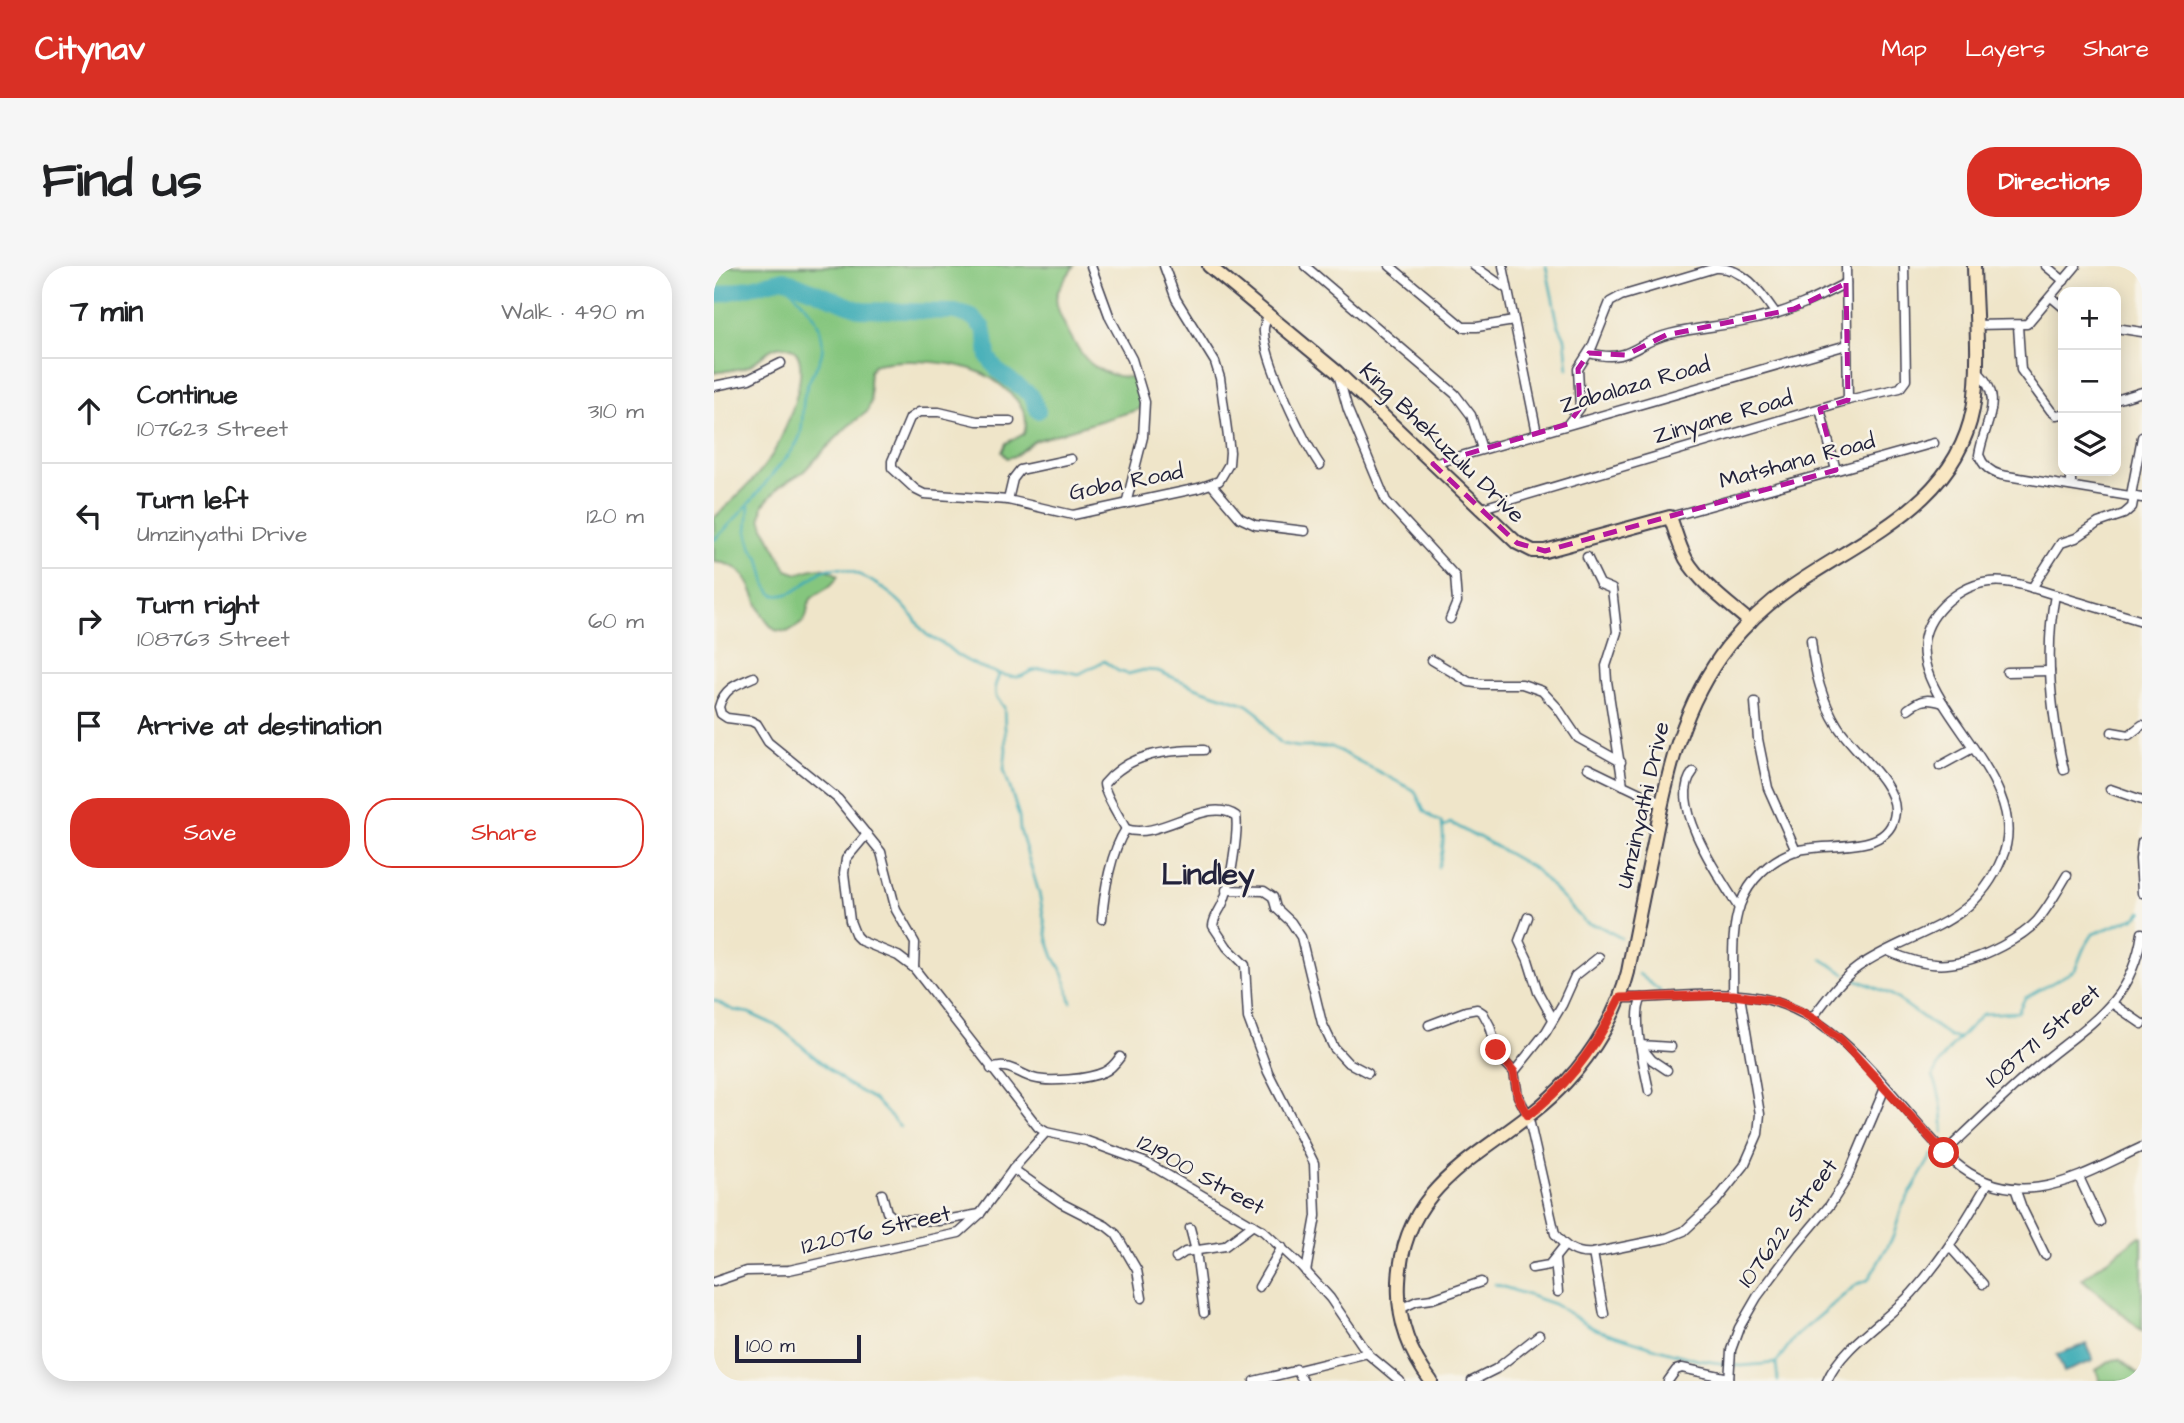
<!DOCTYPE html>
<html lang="en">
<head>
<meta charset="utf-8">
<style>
	:root { --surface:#fff; --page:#f6f6f6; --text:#202124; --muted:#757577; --line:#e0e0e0; --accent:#d93025 }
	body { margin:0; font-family:"Architects Daughter",sans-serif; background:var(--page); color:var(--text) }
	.controls { position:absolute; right:21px; top:21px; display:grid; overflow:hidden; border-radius:14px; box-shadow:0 4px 18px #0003 }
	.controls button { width:63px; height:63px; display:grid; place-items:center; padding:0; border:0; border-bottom:2px solid var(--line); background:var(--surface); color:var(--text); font:35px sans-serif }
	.scale { position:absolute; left:21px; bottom:18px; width:126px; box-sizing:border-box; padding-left:7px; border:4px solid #22223b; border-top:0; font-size:19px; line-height:24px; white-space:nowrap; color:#22223b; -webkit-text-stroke:5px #f7f3e8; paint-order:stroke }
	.stop { position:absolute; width:21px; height:21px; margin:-16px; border:5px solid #d93025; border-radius:50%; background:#fff }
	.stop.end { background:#d93025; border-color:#fff; box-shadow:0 2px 7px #0008 }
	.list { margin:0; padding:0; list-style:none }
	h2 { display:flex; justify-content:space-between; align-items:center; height:91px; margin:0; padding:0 28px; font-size:30px }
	h2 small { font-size:23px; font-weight:400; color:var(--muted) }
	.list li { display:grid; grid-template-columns:46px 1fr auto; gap:21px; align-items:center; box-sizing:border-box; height:105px; padding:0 28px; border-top:2px solid var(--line) }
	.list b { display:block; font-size:26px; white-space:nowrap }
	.list p { margin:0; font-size:23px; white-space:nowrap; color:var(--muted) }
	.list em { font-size:23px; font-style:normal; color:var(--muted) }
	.actions { display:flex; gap:14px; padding:21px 28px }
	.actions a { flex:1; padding:16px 0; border:2px solid var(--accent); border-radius:28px; text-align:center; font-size:24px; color:var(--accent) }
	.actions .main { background:var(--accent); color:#fff }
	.icon { flex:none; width:38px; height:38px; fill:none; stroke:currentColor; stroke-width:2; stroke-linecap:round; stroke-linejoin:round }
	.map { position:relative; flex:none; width:1428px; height:1115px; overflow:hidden; border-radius:28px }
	header { display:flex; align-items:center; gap:42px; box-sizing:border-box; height:98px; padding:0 35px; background:var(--accent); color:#fff }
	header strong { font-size:33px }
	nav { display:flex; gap:38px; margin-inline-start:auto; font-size:24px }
	.intro { display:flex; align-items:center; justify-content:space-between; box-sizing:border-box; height:168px; padding:0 42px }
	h1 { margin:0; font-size:49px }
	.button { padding:18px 32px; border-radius:28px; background:var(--accent); color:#fff; font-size:24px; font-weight:700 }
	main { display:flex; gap:42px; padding:0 42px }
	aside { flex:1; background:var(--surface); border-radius:28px; box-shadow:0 4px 18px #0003 }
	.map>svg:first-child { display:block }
	.green { fill:#85c67e; stroke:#54745c; stroke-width:2 }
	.water { fill:#3aabb5; stroke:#2e6678; stroke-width:2 }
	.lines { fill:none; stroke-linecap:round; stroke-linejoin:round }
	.stream { stroke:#3aabb5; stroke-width:2.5 }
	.river { stroke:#3aabb5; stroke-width:16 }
	.street-casing { stroke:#413f50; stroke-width:11 }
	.secondary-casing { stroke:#413f50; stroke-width:16 }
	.street { stroke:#fff; stroke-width:8 }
	.secondary { stroke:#f9e7c3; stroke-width:12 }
	.route { stroke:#d93025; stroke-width:9 }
	.marked { fill:none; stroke:#b5179e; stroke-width:5; stroke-dasharray:14 9; stroke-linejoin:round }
	.labels { text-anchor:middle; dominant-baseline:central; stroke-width:5; stroke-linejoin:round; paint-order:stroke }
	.street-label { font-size:23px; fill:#22223b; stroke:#f7f3e8 }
	.district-label { font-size:30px; font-weight:bold; fill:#22223b; stroke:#f7f3e8 }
</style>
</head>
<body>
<header>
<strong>Citynav</strong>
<nav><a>Map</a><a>Layers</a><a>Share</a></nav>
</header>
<div class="intro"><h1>Find us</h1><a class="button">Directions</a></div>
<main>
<aside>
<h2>7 min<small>Walk · 490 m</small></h2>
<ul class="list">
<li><svg class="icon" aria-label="ahead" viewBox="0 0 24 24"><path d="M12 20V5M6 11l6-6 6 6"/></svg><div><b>Continue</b><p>107623 Street</p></div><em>310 m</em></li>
<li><svg class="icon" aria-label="left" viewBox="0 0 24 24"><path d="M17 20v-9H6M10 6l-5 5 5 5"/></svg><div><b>Turn left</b><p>Umzinyathi Drive</p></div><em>120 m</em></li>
<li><svg class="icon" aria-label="right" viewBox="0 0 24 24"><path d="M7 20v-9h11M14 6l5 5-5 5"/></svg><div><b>Turn right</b><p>108763 Street</p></div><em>60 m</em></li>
<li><svg class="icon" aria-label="arrive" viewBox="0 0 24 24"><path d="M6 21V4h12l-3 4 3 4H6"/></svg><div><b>Arrive at destination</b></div></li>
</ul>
<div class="actions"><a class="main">Save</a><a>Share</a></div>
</aside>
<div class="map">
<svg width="1428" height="1115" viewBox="0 0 1428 1115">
	<rect width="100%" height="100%" fill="#f7f3e8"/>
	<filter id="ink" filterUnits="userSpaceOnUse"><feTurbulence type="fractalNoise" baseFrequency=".0143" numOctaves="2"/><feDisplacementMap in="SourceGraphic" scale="14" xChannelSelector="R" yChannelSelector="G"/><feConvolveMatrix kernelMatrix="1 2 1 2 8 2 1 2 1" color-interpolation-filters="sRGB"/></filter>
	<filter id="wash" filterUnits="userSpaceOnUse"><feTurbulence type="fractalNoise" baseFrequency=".00686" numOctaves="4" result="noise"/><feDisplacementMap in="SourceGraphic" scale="28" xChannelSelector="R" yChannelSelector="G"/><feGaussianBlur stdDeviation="1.57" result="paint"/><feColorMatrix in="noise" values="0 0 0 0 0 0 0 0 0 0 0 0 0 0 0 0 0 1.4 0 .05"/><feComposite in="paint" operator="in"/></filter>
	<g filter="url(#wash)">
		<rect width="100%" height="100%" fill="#efe5c9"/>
		<g class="green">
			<path d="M0,0H360C354,9 346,19 343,28C338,43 365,87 376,97C387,106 402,111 416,111C426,120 426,130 426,143L320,175L301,190L293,192L288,186L292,177L310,168C315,152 310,141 298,129C287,118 273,108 257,103C231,95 185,92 159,99L156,105L155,117L157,135L153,146L133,161L89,206L66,220L49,239L47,252L51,264L73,304L84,308C98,302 111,298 124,310C116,324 109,323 98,332C92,338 95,346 91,353C88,359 78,363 73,366L61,364C34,343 46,298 0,296V252C20,233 43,213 58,189C69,172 105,90 74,81C56,76 46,96 32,101C22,104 10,105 0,107Z"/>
			<path d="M1426,970L1428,971V1065L1368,1013Z"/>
			<path d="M1405,1093L1427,1110L1428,1115H1386L1382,1104L1399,1094Z"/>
		</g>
		<path class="water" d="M1373,1078L1379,1095L1350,1106L1343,1088Z"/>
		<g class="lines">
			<g class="stream">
				<path d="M832,0L844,58L851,72L854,103"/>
				<path d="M35,240L33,265L38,283L46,293L53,321L60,329C90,334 98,295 130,303C152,309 182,329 196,347C202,353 206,363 212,368C218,373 225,375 231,379C235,382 239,386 243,389C257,398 287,411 303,411C309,411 312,407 318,405C332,400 351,405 365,408L390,395L404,405L414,408L430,404L444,405L486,423L532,438L545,448L555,465L568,478L584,481H618L701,525L710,545L722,554L727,556C731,567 729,590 724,601"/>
				<path d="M0,274C24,251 41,232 61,205C70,194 81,184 86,170C90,157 87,140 91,127C98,100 116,94 105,61C100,42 79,31 70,13"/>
				<path d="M285,409L281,420L282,431L290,441L292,484L290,503L305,550L306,564L325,627L334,674L340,691L350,709L357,736"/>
				<path d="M730,561L736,557C747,560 753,569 765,571L821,603L872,657L885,660L907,672"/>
				<path d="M1108,693L1131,708"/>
				<path d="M925,708L946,725"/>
				<path d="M1137,711L1178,729L1236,771L1246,772"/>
				<path d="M0,734L19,744L35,747L65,761L132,817L161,834L186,861"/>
				<path d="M1229,866C1230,849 1226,825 1219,810C1229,785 1251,768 1268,748L1304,746L1311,732L1361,704L1369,684L1379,668L1422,651L1428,646"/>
				<path d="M781,1018L840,1038L881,1063L951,1085L984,1094L1027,1100L1062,1097"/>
				<path d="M1064,1115L1062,1097L1081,1071L1143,1018L1154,1014L1179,971L1188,941L1218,889"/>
			</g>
			<path class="river" d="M0,30L70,13L147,44L241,46L258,51L269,62L272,72L274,91L284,105L317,129L324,145"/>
		</g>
	</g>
	<g filter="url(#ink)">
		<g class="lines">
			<g class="street-casing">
				<g id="street">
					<path d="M377,0L396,52L418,93L431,136L429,171L412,238"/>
					<path d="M591,0L741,128L757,149L768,183"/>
					<path d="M676,0L749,61H763L800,55"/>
					<path d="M760,0L793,23"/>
					<path d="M789,0L823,167"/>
					<path d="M1132,0L1134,134"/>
					<path d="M1332,0L1350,15"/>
					<path d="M1337,31L1349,41"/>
					<path d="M554,50C552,55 549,60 550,66C551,96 589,174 606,199"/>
					<path d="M1261,59L1313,58L1362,0"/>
					<path d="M1304,60L1307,104L1337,145L1342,149L1349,148"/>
					<path d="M1402,62L1428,66"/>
					<path d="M875,87C918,98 921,76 956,68C984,61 1014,60 1042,53C1075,46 1103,32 1132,17"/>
					<path d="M1262,104C1293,132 1270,157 1265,189C1269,200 1276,206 1287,209L1428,232"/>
					<path d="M624,108L634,144L672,235L741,310L743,336L736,353"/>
					<path d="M0,120L35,113L67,97"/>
					<path d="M1402,134L1428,126"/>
					<path d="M1106,143L1122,204"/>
					<path d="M296,155H263L225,146H205L196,152L178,195V202L202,224L210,228L294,234L359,249L485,222L505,215L515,198L516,186L506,112L501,96L462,33L450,0"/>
					<path d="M854,158L866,142L864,103L878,81L896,36L907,30L1001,2C1030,0 1048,28 1062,48"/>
					<path d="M719,198L1133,79"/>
					<path d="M498,219L526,252L541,259L591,265"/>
					<path d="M1357,220V205"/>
					<path d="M1417,229L1428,171"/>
					<path d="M294,234L299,213L306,204L357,193"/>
					<path d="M765,243L1134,134L1186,122L1192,114L1190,0"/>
					<path d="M956,251L1220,177"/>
					<path d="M873,291L886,318L898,323L903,366L892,400L893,415L909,519L947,537"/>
					<path d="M1318,322L1347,277L1362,272L1384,257L1410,248L1418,241L1420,230"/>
					<path d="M1341,329C1330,387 1337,447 1350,504"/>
					<path d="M718,394L755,416L768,418H808L828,425L843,441L864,472L907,496"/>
					<path d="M1293,406L1336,405"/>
					<path d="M40,411C23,418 10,422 5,441L7,448L13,452L37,455L43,458L54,476L124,533L167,586L182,644L201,677L200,702"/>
					<path d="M1041,436L1044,473L1054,522L1082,585"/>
					<path d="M1194,443C1207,433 1213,432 1229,437"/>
					<path d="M1398,466L1415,469L1428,459"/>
					<path d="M1226,500L1259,482"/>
					<path d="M874,502L909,519"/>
					<path d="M979,506C953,537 1007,614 1025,642"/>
					<path d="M1396,523L1428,534"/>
					<path d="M412,563C406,552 390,527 390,518C416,487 452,484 490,484"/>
					<path d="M153,568L132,593L130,607L136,655L142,670L147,675L184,690L200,702L324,861L332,866L373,875L433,897L549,965L587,1000L616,1032L655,1089L686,1115"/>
					<path d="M1428,576L1426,593L1428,627"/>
					<path d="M512,624L550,625L559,631L562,642L577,656L587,671L608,757L620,782L633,796L654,807"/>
					<path d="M814,651L805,675L814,694L824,726L839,753"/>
					<path d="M388,653C390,626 397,585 412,563C445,575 493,529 522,550C525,564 516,620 510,634C507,644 500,649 499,660L513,681L531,699L534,752L554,806L600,897L602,950L592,1006"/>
					<path d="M1174,685C1217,705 1246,702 1288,680C1301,673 1313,666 1323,655C1335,641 1344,624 1353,609"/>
					<path d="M1019,729C1020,700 1016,667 1026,639C1035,614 1056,594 1081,585C1112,575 1177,591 1181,546C1183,517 1138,484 1123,459C1107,433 1100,404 1097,374"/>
					<path d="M906,732C949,733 993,725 1035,730C1127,741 1177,836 1239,895C1303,950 1364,911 1428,881"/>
					<path d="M928,732C917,750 931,804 935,825"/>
					<path d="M1399,738L1428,758"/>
					<path d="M1098,752C1112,734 1126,714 1144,701C1199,663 1259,663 1288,592C1326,502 1159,419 1225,344C1237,330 1256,318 1275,316C1297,313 1320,323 1342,329C1370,338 1399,346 1428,355"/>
					<path d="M715,759L752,745L763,743L769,747L776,760L784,789L800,806L804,830L814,849L841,968C851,981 862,989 879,987L953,972L970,965L1002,935L1030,900L1044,868L1046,848L1026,730"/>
					<path d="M926,779L957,781"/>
					<path d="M927,781L938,794L953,804"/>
					<path d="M277,803C294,796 303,807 319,812C335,817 375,813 390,806C397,803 401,798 406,791"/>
					<path d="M800,806L832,766L848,739L861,710L885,691"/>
					<path d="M1230,887C1259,860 1287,832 1317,806C1368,761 1417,742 1428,667"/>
					<path d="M299,903L347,937L392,960L402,968L423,1004L428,1032"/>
					<path d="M1365,911L1386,956"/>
					<path d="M1301,922L1308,942L1331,989"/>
					<path d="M168,928L173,946L181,953L225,955L266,948"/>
					<path d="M476,962L482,985L490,1047"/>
					<path d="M1236,981L1269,1018"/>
					<path d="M879,987L890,1048"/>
					<path d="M462,992L471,986L511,980L539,959"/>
					<path d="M841,993L844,1026"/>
					<path d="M818,1002L835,999L851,979"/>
					<path d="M0,1016L32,1005L75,1004L245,967L266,948L299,903L332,866"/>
					<path d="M545,1021L568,981"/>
					<path d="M686,1043L703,1035L718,1033L767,1016"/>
					<path d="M582,1103L589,1115"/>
					<path d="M540,1115L654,1087"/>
					<path d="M758,1115L782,1103L825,1069"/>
					<path d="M954,1115L962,1104L968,1102L1015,1112"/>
					<path d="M1015,1115L1017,1084L1025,1062L1043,1031L1079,983L1116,939L1132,914L1171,822"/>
					<path d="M1113,1115C1128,1080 1172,1055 1198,1027C1229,993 1251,956 1274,917"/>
				</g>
			</g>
			<g class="secondary-casing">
				<g id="secondary">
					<path d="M495,0L623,106L803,277L819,285H831L956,251C961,264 965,280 972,293C987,318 1014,337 1036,356"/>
					<path d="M717,1115C695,1086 683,1052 685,1016C689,906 789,885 852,816C880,786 904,746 914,706C922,663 931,620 940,576C954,505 968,439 1014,380C1032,358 1053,338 1076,322C1147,272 1241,239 1259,143C1267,100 1261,44 1260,0"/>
				</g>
			</g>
			<use href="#street" class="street"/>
			<use href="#secondary" class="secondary"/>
		</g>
	</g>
	<g class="lines" filter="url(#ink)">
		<path class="route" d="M782,784L800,806L804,831L814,849C856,819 884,777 906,732L1019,729L1058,734L1086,745L1106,757L1127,774L1230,887"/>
	</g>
	<path class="marked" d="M1132,17L1134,134L1106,143L1122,204L831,285L803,277L719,198L854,158L866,142L864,103L875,87L912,89L952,69L1080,43Z"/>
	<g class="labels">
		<g class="street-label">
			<text transform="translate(921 119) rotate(-16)">Zabalaza Road</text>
			<text transform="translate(1009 151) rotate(-16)">Zinyane Road</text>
			<text transform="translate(728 177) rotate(44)">King Bhekuzulu Drive</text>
			<text transform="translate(1083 195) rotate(-15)">Matshana Road</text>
			<text transform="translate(412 216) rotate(-11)">Goba Road</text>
			<text transform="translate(929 539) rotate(-77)">Umzinyathi Drive</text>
			<text transform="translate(1329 770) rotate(-41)">108771 Street</text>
			<text transform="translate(487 909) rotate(29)">121900 Street</text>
			<text transform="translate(1074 957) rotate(-54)">107622 Street</text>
			<text transform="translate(162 964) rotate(-13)">122076 Street</text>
		</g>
		<g class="district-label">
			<text x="494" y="609">Lindley</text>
		</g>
	</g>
</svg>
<div class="controls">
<button>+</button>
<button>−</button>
<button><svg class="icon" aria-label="layers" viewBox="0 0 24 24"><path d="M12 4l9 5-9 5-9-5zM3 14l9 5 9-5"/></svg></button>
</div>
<div class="scale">100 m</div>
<div class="stop" style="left:1230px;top:887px"></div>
<div class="stop end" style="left:782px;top:784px"></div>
</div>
</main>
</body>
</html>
